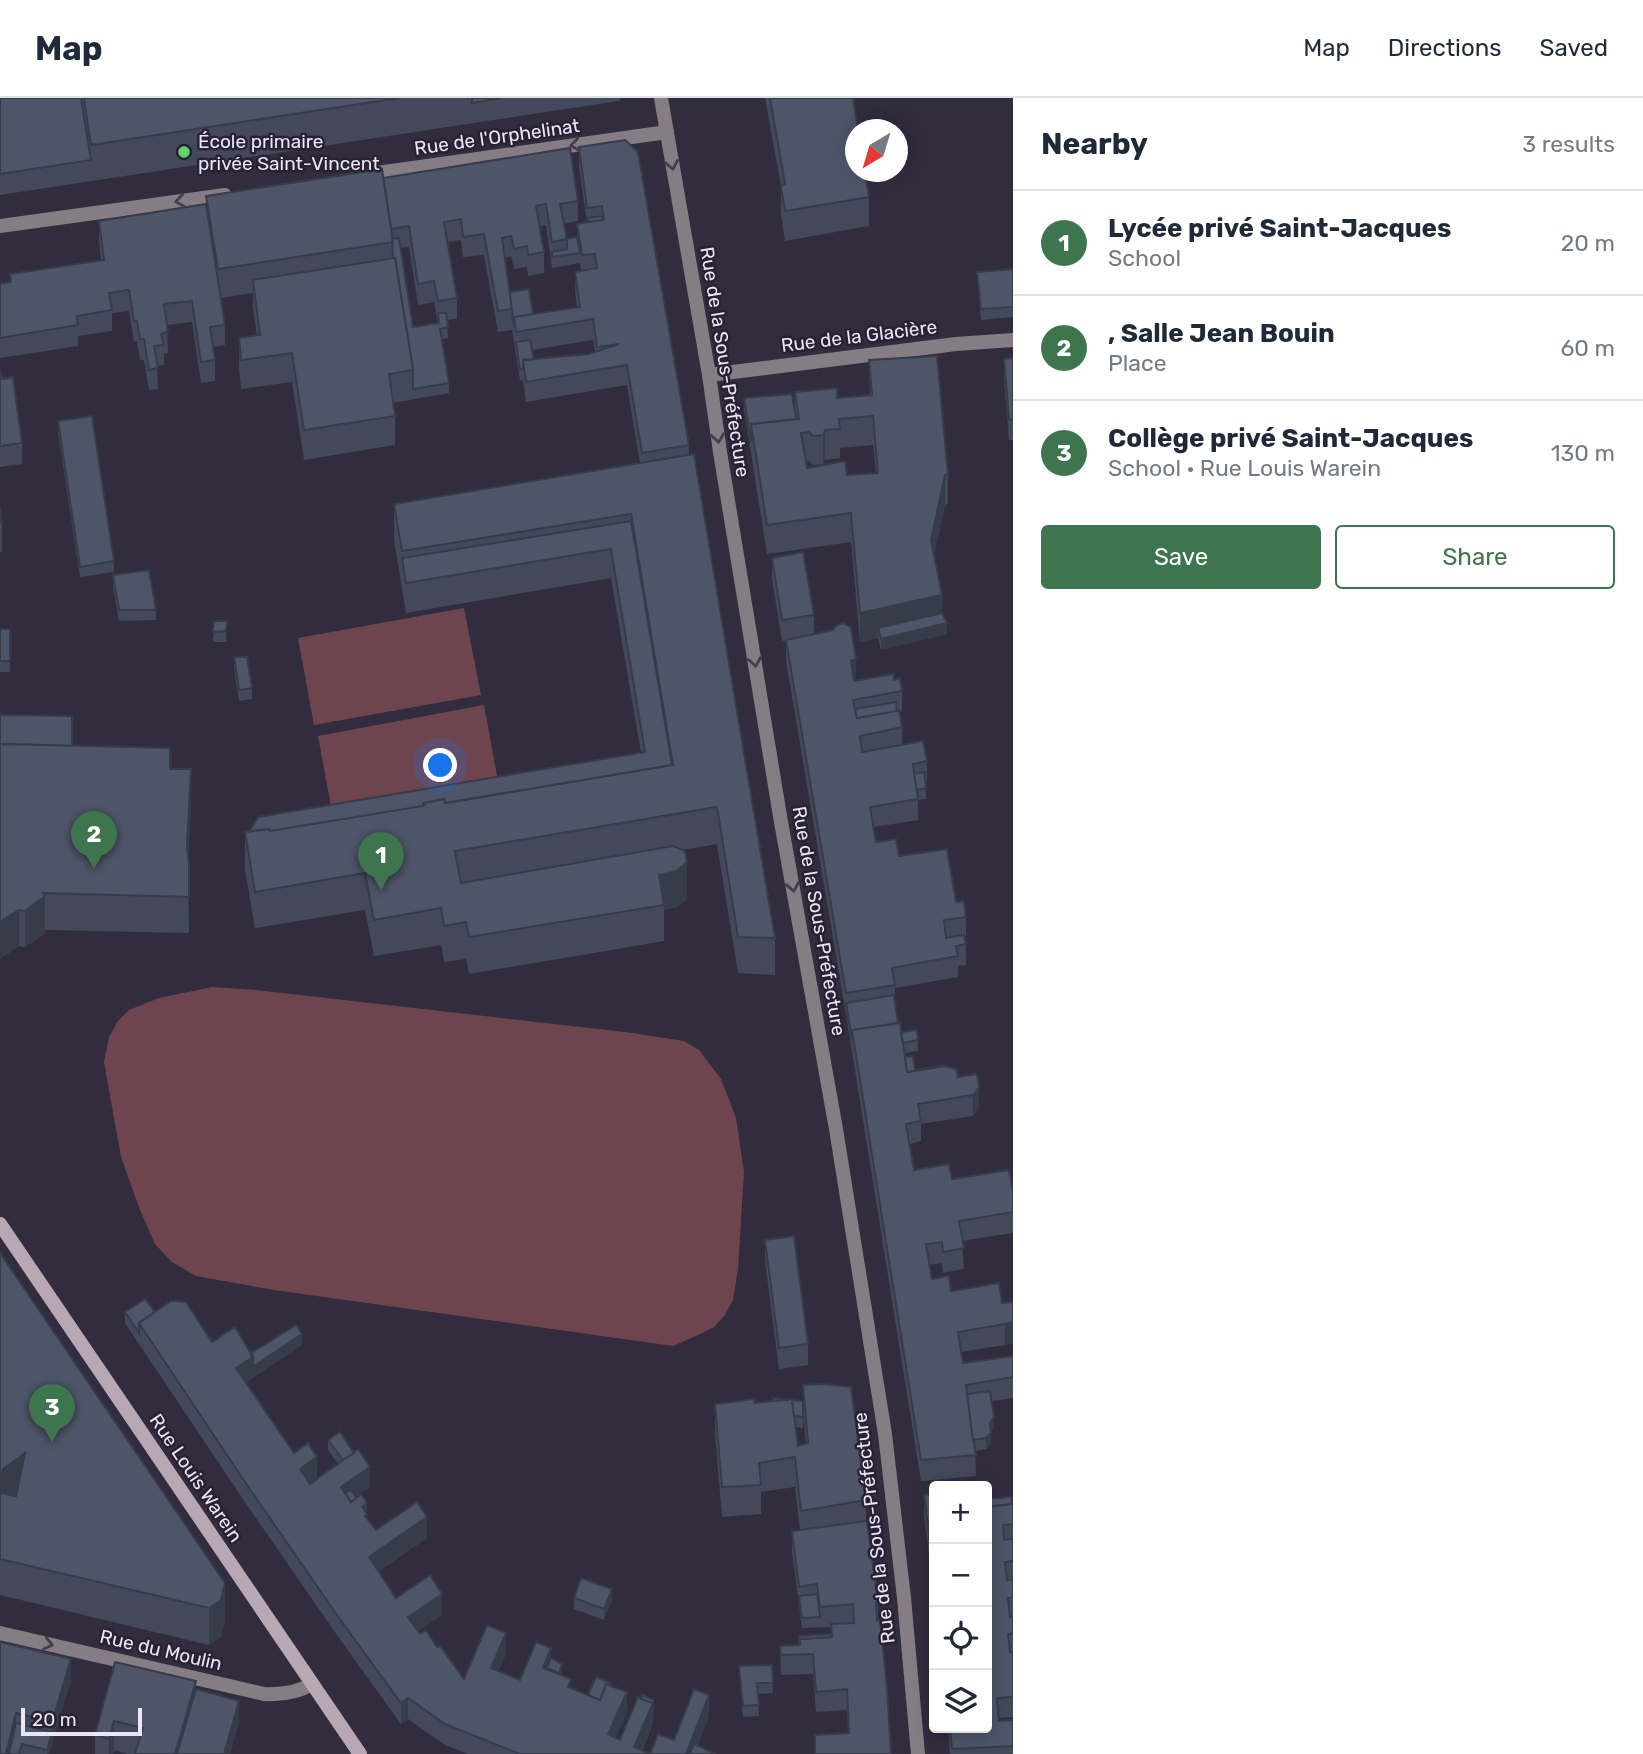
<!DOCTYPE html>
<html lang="en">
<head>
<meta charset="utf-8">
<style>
	:root { --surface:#fff; --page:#f6f6f7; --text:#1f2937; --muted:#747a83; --line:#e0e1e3; --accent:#3d764e }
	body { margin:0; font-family:Rubik,sans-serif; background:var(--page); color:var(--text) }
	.controls { position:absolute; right:21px; bottom:21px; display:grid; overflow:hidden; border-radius:7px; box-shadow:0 4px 18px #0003 }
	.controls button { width:63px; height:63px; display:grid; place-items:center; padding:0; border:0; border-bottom:2px solid var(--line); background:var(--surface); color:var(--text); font:35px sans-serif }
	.compass { position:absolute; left:845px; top:21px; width:63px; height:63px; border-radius:50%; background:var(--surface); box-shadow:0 4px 18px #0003; rotate:218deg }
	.scale { position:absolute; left:21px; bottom:18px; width:121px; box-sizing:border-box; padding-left:7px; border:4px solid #eae6f3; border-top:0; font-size:19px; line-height:24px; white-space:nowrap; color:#eae6f3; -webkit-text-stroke:5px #282234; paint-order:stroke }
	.you { position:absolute; left:441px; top:668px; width:24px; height:24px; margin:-18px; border:5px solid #fff; border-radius:50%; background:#1a73e8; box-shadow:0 0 0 10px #1a73e833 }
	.badge { display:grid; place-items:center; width:46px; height:46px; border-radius:50%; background:var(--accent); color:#fff; font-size:23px; font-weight:700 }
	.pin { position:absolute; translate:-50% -58px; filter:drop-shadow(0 2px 4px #0008) }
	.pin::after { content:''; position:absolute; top:37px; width:24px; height:21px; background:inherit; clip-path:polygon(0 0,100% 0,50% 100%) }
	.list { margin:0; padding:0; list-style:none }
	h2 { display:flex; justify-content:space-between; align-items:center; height:91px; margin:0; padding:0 28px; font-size:30px }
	h2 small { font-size:23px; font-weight:400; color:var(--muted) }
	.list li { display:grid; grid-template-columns:46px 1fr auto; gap:21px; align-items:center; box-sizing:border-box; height:105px; padding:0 28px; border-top:2px solid var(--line) }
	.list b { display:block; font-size:26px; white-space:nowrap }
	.list p { margin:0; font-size:23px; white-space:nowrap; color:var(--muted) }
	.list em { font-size:23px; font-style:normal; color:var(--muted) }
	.actions { display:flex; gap:14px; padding:21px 28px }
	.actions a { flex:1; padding:16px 0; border:2px solid var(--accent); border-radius:7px; text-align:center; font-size:24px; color:var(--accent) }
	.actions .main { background:var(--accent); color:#fff }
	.icon { flex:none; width:38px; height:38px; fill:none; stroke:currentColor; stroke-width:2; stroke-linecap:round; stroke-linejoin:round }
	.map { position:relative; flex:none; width:1013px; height:1656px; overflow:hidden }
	header { display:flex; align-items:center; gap:42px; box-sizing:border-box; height:98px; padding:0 35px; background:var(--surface); border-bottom:2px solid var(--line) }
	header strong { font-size:33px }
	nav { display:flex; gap:38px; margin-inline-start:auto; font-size:24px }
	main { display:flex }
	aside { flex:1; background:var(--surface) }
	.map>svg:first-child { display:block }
	.green { fill:#6e454f }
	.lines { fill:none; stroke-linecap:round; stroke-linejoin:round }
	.minor { stroke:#867d84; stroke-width:14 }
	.secondary { stroke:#b7a8b4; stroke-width:14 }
	.wall { fill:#43495a; fill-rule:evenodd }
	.shaded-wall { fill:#373c4a }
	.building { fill:#4e5569; stroke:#373c4a; stroke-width:2; fill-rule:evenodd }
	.oneway { stroke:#443d4c }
	.poi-dot { fill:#62d469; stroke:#282234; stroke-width:2.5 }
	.labels { text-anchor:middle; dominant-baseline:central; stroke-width:5; stroke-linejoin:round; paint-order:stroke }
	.street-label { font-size:19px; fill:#eae6f3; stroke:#282234 }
	.poi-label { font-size:19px; fill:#eae6f3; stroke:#282234; text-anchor:start }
</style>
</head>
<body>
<header>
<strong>Map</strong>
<nav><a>Map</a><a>Directions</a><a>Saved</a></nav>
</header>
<main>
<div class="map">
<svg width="1013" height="1656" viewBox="0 0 1013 1656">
	<rect width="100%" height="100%" fill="#322c3f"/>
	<g class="green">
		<path d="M464,510L481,597L314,627L298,540Z"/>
		<path d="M484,607L500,694L334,724L318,638Z"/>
		<path d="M212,889L256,892L625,934L684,943L699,952L721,981L736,1020L744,1074L738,1171L733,1202L725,1217L714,1229L698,1237L673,1248L274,1192L196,1178L172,1164L155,1146L140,1112L121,1059L104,964L109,939L118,923L129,912L159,900Z"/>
	</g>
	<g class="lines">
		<g class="minor">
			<path d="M661,0L709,277L720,354L781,724L836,1031L885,1336L904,1500L918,1656"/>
			<path d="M363,77L667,34"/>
			<path d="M0,128L225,97"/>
			<path d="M709,277L956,246L1013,242"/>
			<path d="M0,1535L264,1596C282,1597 297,1595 312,1586"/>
		</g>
		<path class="secondary" d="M0,1126L360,1656"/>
	</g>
	<g class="wall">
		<path d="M0,0H621L619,3L0,97Z"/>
		<path d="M765,0H853L869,99V128L785,143L781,117V88Z"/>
		<path d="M625,42L689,347V357L775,840V877L738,875L717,746L682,752L687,801L677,809L664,812V843L469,876L466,861L444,864L441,847L374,858L365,812L255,830L245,771V734L641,655L611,480L406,515L394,442V406L640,365L627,287L526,304L523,282H520L512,231V232L498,234L484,157L463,159L461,142L447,144L457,200V221L447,222L448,240L442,241L449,285V295L393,305L395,318V347L304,362L292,284L241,291L239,270V240L257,238L253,211V195L221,200L225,227V247L213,249L215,262V283L201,285L192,224L167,227L168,255L164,256V267L157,268L158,291L149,292L144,262H140L137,243H134L129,213L112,215V233L78,238V248L0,260V186L10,184V176L101,162L99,143V123L206,106V98L383,80L578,103V123L564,126L566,141L577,139V126L587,124L579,70V49ZM546,127L552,170L580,165V164L581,173L575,174V194L577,209L533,216L510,194L505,160L511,158L514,171L527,169L528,178L544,175V154L540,128ZM409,149L418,207L434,204L438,225L413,229L400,150ZM593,242L595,254L589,256L534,261L532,252Z"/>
		<path d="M1013,171V219L981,222L977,174Z"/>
		<path d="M1013,260V342H1009L1004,281V261Z"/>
		<path d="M869,262L948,377V406L945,407L934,457L942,515L947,536L881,552L878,540L860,544L851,444L767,456L744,311V300L795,312V294L837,300L870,297ZM873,347L876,375L847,377L807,370L806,364L809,363L813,367L823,366L825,362L840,360V350Z"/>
		<path d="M0,269L2,281L22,345V366L0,369Z"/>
		<path d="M58,323L114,463V474L80,479L58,334Z"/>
		<path d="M0,410L2,425V454H0Z"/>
		<path d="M772,460L814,517V536L856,582L854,583L894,582L902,593V613L899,614L902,629V647L927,663V684H925L926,701L918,702V722L874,729L876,744L899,758L956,804L966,819V840H964L966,846V867L958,868V879L895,890V902L898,925L901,934L918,942V953L904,955L905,959L915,972L958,979L977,976L979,1010L973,1018L921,1026V1043L910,1046L914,1072L1013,1094V1135L962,1143L964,1171L943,1175L942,1165L929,1167L932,1181L951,1193L1002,1205L1013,1204V1245L1005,1247L961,1254L963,1265L1013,1258V1300L991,1303L994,1330L991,1334V1345L986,1351L975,1353L976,1378L921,1383L846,916L786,563V542L782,543L772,481Z"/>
		<path d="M113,477L156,512V522L119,523L113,488Z"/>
		<path d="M214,523H227L226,544H213Z"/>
		<rect x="0" y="531" width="10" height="43"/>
		<path d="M234,559L252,590V601L239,603L234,570Z"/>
		<path d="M0,617L72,648L170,671L191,708L188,759L189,835L45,832V835L25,849L19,848L0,861V864Z"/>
		<path d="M765,1142L808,1246V1267L779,1271L765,1163Z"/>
		<path d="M0,1155L225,1521L221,1539L209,1547L0,1497Z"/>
		<path d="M125,1214H155L208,1237L214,1243L251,1255L302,1247L246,1284L294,1355L317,1380L338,1366L328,1352V1342L370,1389L356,1399L367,1405V1421L376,1432L427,1440L379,1473L396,1500L442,1517L418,1533L420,1536L437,1549L464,1581L506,1556L498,1573L520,1582L551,1560L571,1590L588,1597L611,1587L627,1615L615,1640L620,1642L641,1601L654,1602L653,1626L642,1653L650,1656L674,1642L709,1618L697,1648L716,1656H468L445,1647L408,1621L401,1626L339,1540L247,1407L125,1225Z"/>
		<path d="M803,1287L866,1402V1423L878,1504V1522L887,1589L848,1635L847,1612L816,1614L813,1576L781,1577L780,1548L799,1547V1538L831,1536V1529L802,1530L792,1454V1433L800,1432L795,1389L761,1394V1416L722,1419L715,1336V1306L755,1305L803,1311ZM803,1318L806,1345L798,1348L796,1329L803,1330Z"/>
		<path d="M934,1396V1497L924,1418V1397Z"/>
		<path d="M987,1401L1013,1406V1619L998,1620L999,1623L1013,1622V1656H950L948,1630H987Z"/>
		<path d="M574,1500L612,1502L604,1522L574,1511Z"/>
		<path d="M0,1544L71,1582L49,1656H0Z"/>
		<path d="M115,1564L196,1591L239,1623L230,1656H129L114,1652L113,1656H95V1637Z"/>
		<path d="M772,1567L773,1595L758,1596L759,1618L743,1619L739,1568Z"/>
	</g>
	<g class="shaded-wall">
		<path d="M825,332V362L823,366V337Z"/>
		<path d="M945,377V407L931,471V442Z"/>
		<path d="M942,497V526L878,530V540L860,544V515Z"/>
		<path d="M947,525V536L881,552V541Z"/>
		<path d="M856,561V582L851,584V563Z"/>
		<path d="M191,671V708L187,785V748Z"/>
		<path d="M687,764V801L677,809L664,812L659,777Z"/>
		<path d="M45,798V835L25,849V813Z"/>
		<path d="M19,812V848L0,861V864V824Z"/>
		<path d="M979,989V1010L973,1018V997Z"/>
		<path d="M1013,1224V1245L1005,1247V1226Z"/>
		<path d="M302,1236V1247L253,1279V1269Z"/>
		<path d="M253,1259V1279L236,1291V1270Z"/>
		<path d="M994,1319V1330L990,1336V1325Z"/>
		<path d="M991,1335V1345L986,1351V1340Z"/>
		<path d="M25,1355V1391L0,1420V1384L3,1371Z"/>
		<path d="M317,1359V1380L300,1392V1371Z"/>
		<path d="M370,1369V1389L346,1406L341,1389Z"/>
		<path d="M367,1405V1437L362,1409Z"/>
		<path d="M427,1419V1440L369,1479V1459Z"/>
		<path d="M225,1485V1521L221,1539L209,1547V1510Z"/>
		<path d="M612,1491V1502L604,1522V1511Z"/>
		<path d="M442,1496V1517L408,1539V1519Z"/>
		<path d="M506,1535V1556L491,1591V1570Z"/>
		<path d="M551,1550V1572L547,1570V1580L543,1570Z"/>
		<path d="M71,1561V1582L49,1656H47L52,1634V1624Z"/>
		<path d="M562,1566V1576L559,1585V1575Z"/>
		<path d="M196,1583V1612L183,1656H175Z"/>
		<path d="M627,1594V1615L608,1656V1636Z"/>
		<path d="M709,1597V1618L694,1656H686Z"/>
		<path d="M408,1600V1621L401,1626V1605Z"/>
		<path d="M654,1602L653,1626L640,1656L634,1649Z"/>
		<path d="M239,1603V1623L230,1656H224Z"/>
		<path d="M16,1615V1636L11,1656H6Z"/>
		<path d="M114,1623V1652L113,1656H109V1641Z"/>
	</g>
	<g class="building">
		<path d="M0,0H81L91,62L0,76Z"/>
		<path d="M84,0H399L91,47Z"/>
		<path d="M472,0H501L472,5Z"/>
		<path d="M770,0H853L858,32H856V74H865L869,99L785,113L781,88L785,86Z"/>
		<path d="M625,42L638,54L689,347L642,355L627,267L526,284L523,262L589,256L619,246L597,249L593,221L516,234L514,219L580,209L575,174L597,170L595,156L582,157L577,126L604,121L602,108L587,110L579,49Z"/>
		<path d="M570,50L578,103L560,106L567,141L552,144L546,106L536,108L544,154L528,157L527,148L514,151L511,138L502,140L512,211L498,213L484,136L463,139L461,121L444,124L457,200L438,203L434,183L418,186L409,128L391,131L383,80Z"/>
		<path d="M382,71L393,144L218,171L206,98Z"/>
		<path d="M206,106L225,227L210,229L215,262L201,264L192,203L164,206L168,234L161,236L164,247L154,248L158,270L149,272L144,241H140L137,223H134L129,192L109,195L112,212L77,218L78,227L0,240V186L11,184L10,176L104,162L99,123Z"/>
		<path d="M602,118L603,122L588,124L587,120Z"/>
		<path d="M577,139L580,155L552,159V154L567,151V141H565Z"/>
		<path d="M399,140L413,229L439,225L438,215H446L448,229L440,231L449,285L413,291V272L395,160H393L392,141Z"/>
		<path d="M395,160L413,272L389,276L395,318L304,332L292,255L241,262L239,240L260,237L253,182Z"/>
		<path d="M1013,171V209L981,211L977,174Z"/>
		<path d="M529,191L533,216L514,219V229L510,194Z"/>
		<path d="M530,242L534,261L523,262V271L520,272L516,244Z"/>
		<path d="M937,258L948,377H945L931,442L942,497L860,515L851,415L767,427L751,326L799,321L795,294L837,290V300L872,297L869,262ZM873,318L878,375L847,377L845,363L807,370L801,335L809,334L813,338L823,337L825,332L840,331L839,321Z"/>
		<path d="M1013,260V321L1009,322L1004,261Z"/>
		<path d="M0,269L2,281L13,279L22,345L0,348Z"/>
		<path d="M792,296L796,321L751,326V344L744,300Z"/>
		<path d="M92,318L114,463L80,469L58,323Z"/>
		<path d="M694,356L775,840L738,839L717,709L455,753L461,785L673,748L685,753L687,764L677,773L659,777L664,807L469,839L466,824L444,828L441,810L374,822L365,775L255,794L245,734L269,731L270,733L424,707L423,705L444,701L445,705L673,667L631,416L402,453L394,406Z"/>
		<path d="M0,410L2,425H0Z"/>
		<path d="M631,423L672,667L445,705L444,701L423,705V708L270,733L269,731L250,733L258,719L645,654L611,451L406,485L402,460Z"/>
		<path d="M803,454L814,517L782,522L772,460Z"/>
		<path d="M149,472L156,512H119L113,477Z"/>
		<path d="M942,515L947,525L881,541L878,530Z"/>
		<path d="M214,523H227L226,533L213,534Z"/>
		<path d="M844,525L851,530L856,561L851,563L854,583L893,576L894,582L900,580L902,593L853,602L857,620L899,612L902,629L860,638L862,654L923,643L927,663L913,666L918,701L870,709L876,744L896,741L899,758L947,751L956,804L964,803L966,819L944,822L946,840L964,837L966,846L956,848L958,858L892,870L895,887L846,895L786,542L833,532L837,527Z"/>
		<rect x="0" y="531" width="10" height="32"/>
		<path d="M234,559H247L252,590L239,592Z"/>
		<path d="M896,604L897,613L857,620L855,611Z"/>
		<path d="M0,617L72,618V648L0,646Z"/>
		<path d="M0,646L170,650V671H191L187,748L189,766V799L43,795L45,798L25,813L19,812L0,824V827Z"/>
		<path d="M924,674L926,690L917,692L914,676Z"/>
		<path d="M894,897L898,925L852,932V942L846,905Z"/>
		<path d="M900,925L907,974L945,968L956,971L958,979L977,976L979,989L973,997L918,1006L921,1023L906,1026L914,1072L949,1066L952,1081L1009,1072L1013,1094V1114L959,1123L964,1150L943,1154L942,1144L926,1146L932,1181L949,1178L951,1193L999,1185L1002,1205L1013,1204V1224L1005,1226L958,1234L963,1265L1013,1258V1279L966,1287L976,1357L921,1362L852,932Z"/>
		<path d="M917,932L918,942L903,945L901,934Z"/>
		<path d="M913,958L915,972L943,968L907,974L905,959Z"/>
		<path d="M794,1138L808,1246L779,1250L765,1142Z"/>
		<path d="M0,1155L225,1485L221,1502L209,1510L0,1461V1395L16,1398L25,1355L3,1371L0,1384Z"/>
		<path d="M145,1201L155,1214L139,1225V1235L125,1214Z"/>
		<path d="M171,1203L186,1204L212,1244L235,1229L253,1259L236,1270L294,1355L308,1345L317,1359L300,1371L310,1386L358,1351L370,1369L341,1389L351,1404L361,1396L367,1405L362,1409L367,1416L365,1418L376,1432L417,1404L427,1419L369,1459L396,1500L430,1477L442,1496L408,1519L420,1536L426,1532L437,1549L440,1548L464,1581L487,1527L506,1535L491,1570L520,1582L536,1544L551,1550L543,1570L571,1581L568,1589L600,1602L606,1586L627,1594L608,1636L620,1642L638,1599L653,1605L634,1649L650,1656L658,1636L674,1642L694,1591L709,1597L686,1656H520L445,1626L408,1600L401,1605L339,1520L247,1387L139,1225Z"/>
		<path d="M296,1227L302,1236L253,1269V1259L251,1255Z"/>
		<path d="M823,1286L851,1289L866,1402L801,1413L795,1359L759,1365L761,1387L722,1389L715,1306L754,1301L755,1305L792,1301L798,1348L808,1345L803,1287Z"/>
		<path d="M990,1293L994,1319L990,1325L991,1335L986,1340L973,1342L967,1296Z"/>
		<path d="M773,1300L789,1302L773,1303Z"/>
		<path d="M792,1302L803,1303V1319L794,1318Z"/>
		<path d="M340,1334L354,1355L343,1362L328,1342Z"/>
		<path d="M351,1392L356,1400L351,1404L345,1395Z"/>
		<path d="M934,1396V1476L924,1397Z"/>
		<path d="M1011,1399L1012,1406L987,1409V1401Z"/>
		<path d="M1013,1406V1426L1003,1427L1004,1442L1013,1441V1463L1005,1464L1007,1482H1013V1499L1008,1500L1010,1519L1013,1518V1535L1008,1536L1010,1554H1013V1599L997,1600L999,1623L1013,1622V1648L952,1651L950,1630H987V1409Z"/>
		<path d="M867,1423L878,1504H876L877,1522H880L887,1589L891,1656H815V1637L849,1635L847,1591L816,1594L813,1556L781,1557L780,1548L800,1547V1541L832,1539L831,1526L854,1525L853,1506L820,1509L817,1486L799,1489L792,1433Z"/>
		<path d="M581,1480L612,1491L604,1511L574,1500Z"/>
		<path d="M817,1496L820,1519L802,1520L799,1498Z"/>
		<path d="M831,1536V1539L800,1541V1547L799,1538Z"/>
		<path d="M0,1544L71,1561L52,1624L16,1615L6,1656H0Z"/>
		<path d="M551,1560L562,1566L559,1575L547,1570Z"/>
		<path d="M115,1564L196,1583L175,1656H135L143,1630L114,1623L109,1641L95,1637Z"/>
		<path d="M772,1567L773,1585H757L759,1607L743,1608L739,1568Z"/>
		<path d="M596,1579L611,1585L610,1587L606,1586L600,1602L588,1597Z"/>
		<path d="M196,1591L239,1603L224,1656H177Z"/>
		<path d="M642,1597L654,1602L653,1605L641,1601Z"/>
		<path d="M16,1625L52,1634L47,1652L22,1646L19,1656H9Z"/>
		<path d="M694,1646L716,1656H690Z"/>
	</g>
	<defs><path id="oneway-chevron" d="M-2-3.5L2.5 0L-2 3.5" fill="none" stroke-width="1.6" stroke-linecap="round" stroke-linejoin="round" transform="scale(1.75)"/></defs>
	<g class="oneway">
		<use href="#oneway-chevron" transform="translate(575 47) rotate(172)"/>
		<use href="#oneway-chevron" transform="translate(672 67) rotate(80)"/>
		<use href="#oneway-chevron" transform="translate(180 103) rotate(172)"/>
		<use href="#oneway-chevron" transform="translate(718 340) rotate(82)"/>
		<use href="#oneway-chevron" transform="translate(755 564) rotate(81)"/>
		<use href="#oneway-chevron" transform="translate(793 789) rotate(80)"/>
		<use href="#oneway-chevron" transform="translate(48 1546) rotate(13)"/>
	</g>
	<circle class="poi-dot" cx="184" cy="54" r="7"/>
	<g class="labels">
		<g class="street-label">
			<text transform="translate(497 39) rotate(-8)">Rue de l'Orphelinat</text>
			<text transform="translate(859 238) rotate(-7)">Rue de la Glacière</text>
			<text transform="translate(725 264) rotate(81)">Rue de la Sous-Préfecture</text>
			<text transform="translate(819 823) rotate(80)">Rue de la Sous-Préfecture</text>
			<text transform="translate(196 1380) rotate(56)">Rue Louis Warein</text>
			<text transform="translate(874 1430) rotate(-97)">Rue de la Sous-Préfecture</text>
			<text transform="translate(161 1552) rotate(13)">Rue du Moulin</text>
		</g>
		<g class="poi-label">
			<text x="198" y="43">École primaire<tspan x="198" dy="22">privée Saint-Vincent</tspan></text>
		</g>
	</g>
</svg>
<div class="controls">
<button>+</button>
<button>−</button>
<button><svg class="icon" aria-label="locate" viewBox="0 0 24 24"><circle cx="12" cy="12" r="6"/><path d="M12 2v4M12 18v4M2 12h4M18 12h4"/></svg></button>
<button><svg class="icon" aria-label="layers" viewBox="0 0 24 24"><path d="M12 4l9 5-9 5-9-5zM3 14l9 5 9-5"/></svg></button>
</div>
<svg class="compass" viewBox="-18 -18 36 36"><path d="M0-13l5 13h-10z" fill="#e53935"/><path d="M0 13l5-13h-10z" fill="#747a83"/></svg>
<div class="scale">20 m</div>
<div class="you"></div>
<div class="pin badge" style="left:381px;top:792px">1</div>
<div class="pin badge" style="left:94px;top:771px">2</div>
<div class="pin badge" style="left:52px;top:1344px">3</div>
</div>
<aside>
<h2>Nearby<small>3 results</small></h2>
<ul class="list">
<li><span class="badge">1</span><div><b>Lycée privé Saint-Jacques</b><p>School</p></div><em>20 m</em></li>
<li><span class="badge">2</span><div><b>, Salle Jean Bouin</b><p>Place</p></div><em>60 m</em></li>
<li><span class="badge">3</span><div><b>Collège privé Saint-Jacques</b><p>School · Rue Louis Warein</p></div><em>130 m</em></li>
</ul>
<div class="actions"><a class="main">Save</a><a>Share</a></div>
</aside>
</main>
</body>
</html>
